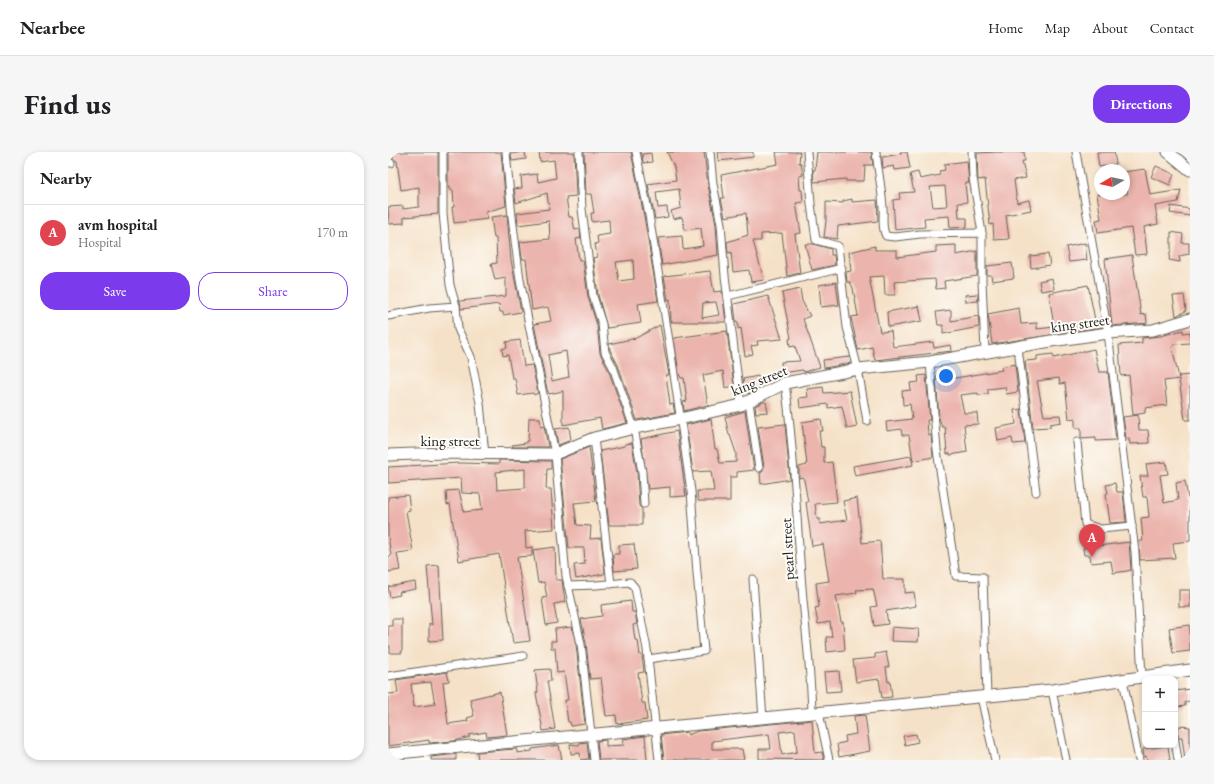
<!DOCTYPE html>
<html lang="en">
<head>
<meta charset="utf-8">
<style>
	:root { --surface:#fff; --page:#f6f6f6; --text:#202124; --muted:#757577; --line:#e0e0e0; --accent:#7c3aed }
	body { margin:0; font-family:"EB Garamond",serif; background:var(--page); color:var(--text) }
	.controls { position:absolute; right:12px; bottom:12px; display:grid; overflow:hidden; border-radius:8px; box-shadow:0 2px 6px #0003 }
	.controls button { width:36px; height:36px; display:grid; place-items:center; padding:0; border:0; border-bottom:1px solid var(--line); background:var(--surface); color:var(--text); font:20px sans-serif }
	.compass { position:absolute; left:706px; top:12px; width:36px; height:36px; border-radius:50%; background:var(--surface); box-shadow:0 2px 6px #0003; rotate:261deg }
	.you { position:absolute; left:558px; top:224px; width:14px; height:14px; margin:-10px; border:3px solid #fff; border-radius:50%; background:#1a73e8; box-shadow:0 0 0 6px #1a73e833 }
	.badge { display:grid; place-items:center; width:26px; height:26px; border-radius:50%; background:var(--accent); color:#fff; font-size:13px; font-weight:700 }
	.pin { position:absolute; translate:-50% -33px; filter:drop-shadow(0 1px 2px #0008) }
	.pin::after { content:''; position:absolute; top:21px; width:14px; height:12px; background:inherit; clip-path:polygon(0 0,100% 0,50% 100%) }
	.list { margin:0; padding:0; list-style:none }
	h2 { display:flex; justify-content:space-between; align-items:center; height:52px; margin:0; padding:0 16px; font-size:17px }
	h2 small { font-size:13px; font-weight:400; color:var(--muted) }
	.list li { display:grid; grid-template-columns:26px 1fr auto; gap:12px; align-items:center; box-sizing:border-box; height:56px; padding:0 16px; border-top:1px solid var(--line) }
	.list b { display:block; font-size:15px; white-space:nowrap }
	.list p { margin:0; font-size:13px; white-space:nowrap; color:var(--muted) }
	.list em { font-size:13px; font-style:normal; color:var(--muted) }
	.actions { display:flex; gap:8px; padding:12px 16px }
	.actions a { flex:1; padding:9px 0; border:1px solid var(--accent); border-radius:16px; text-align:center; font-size:14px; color:var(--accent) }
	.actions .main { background:var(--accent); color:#fff }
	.map { position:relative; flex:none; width:802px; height:608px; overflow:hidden; border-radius:16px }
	header { display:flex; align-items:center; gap:24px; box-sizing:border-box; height:56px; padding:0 20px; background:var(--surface); border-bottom:1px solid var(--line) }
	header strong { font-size:19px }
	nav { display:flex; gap:22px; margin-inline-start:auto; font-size:14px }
	.intro { display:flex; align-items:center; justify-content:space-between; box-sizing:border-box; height:96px; padding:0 24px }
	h1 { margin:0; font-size:28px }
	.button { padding:10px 18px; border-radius:16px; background:var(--accent); color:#fff; font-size:14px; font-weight:700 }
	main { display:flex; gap:24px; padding:0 24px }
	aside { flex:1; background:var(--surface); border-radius:16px; box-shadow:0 2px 6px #0003 }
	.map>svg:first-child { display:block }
	.building { fill:#ebb4ac; fill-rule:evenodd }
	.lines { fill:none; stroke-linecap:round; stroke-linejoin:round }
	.street-casing { stroke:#686158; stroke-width:9 }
	.secondary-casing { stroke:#686158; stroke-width:13 }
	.street { stroke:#fff; stroke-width:7 }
	.secondary { stroke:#fff; stroke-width:11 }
	.labels { text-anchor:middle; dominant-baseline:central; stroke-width:4; stroke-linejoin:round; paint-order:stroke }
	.street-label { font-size:15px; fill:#1c1c1c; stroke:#fdfcf7 }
</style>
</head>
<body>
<header>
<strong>Nearbee</strong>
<nav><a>Home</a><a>Map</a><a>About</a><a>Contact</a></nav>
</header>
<div class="intro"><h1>Find us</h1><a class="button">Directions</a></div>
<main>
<aside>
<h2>Nearby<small></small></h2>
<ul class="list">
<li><span class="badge" style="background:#e0444e">A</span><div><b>avm hospital</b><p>Hospital</p></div><em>170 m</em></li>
</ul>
<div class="actions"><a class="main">Save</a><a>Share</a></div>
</aside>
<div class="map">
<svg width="802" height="608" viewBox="0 0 802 608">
	<rect width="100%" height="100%" fill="#fdfcf7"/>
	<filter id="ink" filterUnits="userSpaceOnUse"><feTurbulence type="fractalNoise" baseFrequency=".025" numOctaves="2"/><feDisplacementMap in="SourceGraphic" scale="8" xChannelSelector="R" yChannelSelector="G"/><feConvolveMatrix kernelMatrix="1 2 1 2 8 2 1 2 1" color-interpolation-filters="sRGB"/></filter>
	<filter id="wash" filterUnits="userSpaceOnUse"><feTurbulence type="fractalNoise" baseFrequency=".012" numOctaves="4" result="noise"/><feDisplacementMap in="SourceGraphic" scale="16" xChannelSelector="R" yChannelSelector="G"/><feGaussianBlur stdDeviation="0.9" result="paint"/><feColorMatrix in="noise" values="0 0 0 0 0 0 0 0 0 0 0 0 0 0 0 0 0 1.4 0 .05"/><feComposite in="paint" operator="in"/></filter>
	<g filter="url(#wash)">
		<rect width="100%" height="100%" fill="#f5e1c7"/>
		<g id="blocks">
			<g class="building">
				<path d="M4,0H50V62L16,65V71L1,72L0,55L15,54V57L31,55V35L13,38L9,9L5,7Z"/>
				<path d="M60,0H113L118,54L98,60L100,67L66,71L64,55H66L65,38H62V34H60Z"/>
				<path d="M137,0L138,7L124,9L123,2Z"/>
				<path d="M151,0H186L188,44L178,45L181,65H184L187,78L192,77L193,86L188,87L191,108H195L200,145L209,173L212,201L220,217L239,271L214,277L212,266L175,273V239L161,242L159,237L146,172L163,169L160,155L144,158L138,107H134L132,90L162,87L161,69L130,73L129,61L161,57L159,41L128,51L126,37L134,36L133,24L149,22L150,30L168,26L166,8L152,10ZM178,199L181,225L164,229L160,203Z"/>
				<path d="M196,0H243L256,64L270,149L250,152L253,171L219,176L210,143L205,106L209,105L207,92L210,91L209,84L222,82L221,68L204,70L203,61H206L203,42H198ZM245,108L246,127L231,129L228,110Z"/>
				<path d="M279,0H316L320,33L328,73L330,103L274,113L270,86L294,84L295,97L315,94L313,76L297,78L294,65L285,67L283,59L293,56L291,37L268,40L270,56L279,55L280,65L267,67L260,32L288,28L286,15Z"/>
				<path d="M330,0H365V5L331,9Z"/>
				<path d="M388,0H412L411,11H413L415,23L411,24L412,38H414L415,50L408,51L413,81L407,82L412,121L399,124L394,81L373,82V89H365L376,128L363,130L361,118L345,120L343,100L340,101L339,90L360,83L358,61L337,65L333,46H336L333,23L390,12Z"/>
				<path d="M429,0H483L485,13H477L476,29H458V27L426,30L425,18H427Z"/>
				<path d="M512,0H519L522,16L507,18L506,14L495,16L494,5L513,2Z"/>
				<path d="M608,0H636L637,9H634L638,26L626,28L629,51L641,48L643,58L618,63L621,87L606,88L605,72L602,73L597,27L590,28L589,1Z"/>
				<path d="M709,0H726L728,12L711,15Z"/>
				<path d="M263,1L264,10L255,11L254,2Z"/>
				<path d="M579,9L581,31H577L579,50L570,51L571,66H579V75L562,76L561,64L536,66L537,75L507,78L505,48L512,47L511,41L526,40L522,22L530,20L532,27L552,23L551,19L557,18L556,12ZM557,34L559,54L545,55L542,35Z"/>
				<path d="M768,14L786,22L782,33L763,25Z"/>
				<path d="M757,17L762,43L793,38L790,50L767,54L770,72L756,75L759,102L747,103L743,76L710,81L708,68L713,67L709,42H740L736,20Z"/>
				<path d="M464,47V50L489,48L490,69L450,74L449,87L436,85L438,69V50L455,51V49Z"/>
				<path d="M783,54L802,57V64L782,61Z"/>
				<path d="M119,63L123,108L133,160L115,163V160H112L111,152L73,157L72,149L118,144V126L107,128L103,112L109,111L108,86H106L103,65Z"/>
				<path d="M783,80L795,82L794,91H801V102L791,104L792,110L781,108L783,96Z"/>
				<path d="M697,91L699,108L681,110L678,95Z"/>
				<path d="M417,92H425L443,97V103H446L447,113L424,118Z"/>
				<path d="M568,93V103L589,99V124L556,129L557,136L548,137L547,127L506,130L507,143H497L496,124L481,125L492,180L503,179L505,195L545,190L546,196L563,193L564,199L487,208L484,195L470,198L463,165L470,164L465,136L462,130H459L458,120L463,119L461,100L487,94V98H509V105L548,100V94Z"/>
				<path d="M660,102L662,113L643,116L642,104Z"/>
				<path d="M744,103L753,163L758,162L759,171L724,174L717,107Z"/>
				<path d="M624,111L626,126L604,129L603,123H599V114Z"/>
				<path d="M322,119L326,140L334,139L338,170H283L282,147L280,148L276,124ZM328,150L331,163L314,166L315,151Z"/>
				<path d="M664,126L666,137L653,139L651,129Z"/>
				<path d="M448,130L451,153L433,155L431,133Z"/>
				<path d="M700,133L707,168L712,167L714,175L604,192L600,162L631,156L633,172L649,171V177L666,175L661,141Z"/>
				<path d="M412,137L414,149L422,164L415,167L432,215L416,220L415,218L394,221L393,210L412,209L407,194L402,195L401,187L403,186L394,141Z"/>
				<path d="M590,142V149L578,150L577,143Z"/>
				<path d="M796,143L798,159L788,164L785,144Z"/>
				<path d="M380,144L394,187L369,189L370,193L363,194L365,202L357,204L353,176L350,177V170H348L346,152Z"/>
				<path d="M531,154L534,169L500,175L499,160Z"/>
				<path d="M563,158V169L590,164L591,175L555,182V173H550L548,160Z"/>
				<path d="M272,173L281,223H278L282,253L285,252L287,261L249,268L230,213L222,198L221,192L248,186Z"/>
				<path d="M795,178V181L802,180V191L786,192V194L784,195L791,226V224L802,223V268H797L791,227L776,229L779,253L757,256V261L745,263L741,223L733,224L731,193L754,191V186L773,184Z"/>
				<path d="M339,179L346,234L337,236L335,219L315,223L320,253L296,259L295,250L299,249L296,226H293L291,222L286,186Z"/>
				<path d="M132,188L136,214L144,213L150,241L146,243L145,241L130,243L127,226H124L120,203L115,204L114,197L119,196L118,190Z"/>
				<path d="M706,197L711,220H720L728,288L708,289V286L693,287V276H687V266L681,267L677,231L672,232L671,226L649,229L656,264L672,263L673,270L662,272V275L645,276L637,209L649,208V204L665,202L666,206Z"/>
				<path d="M462,205L463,211L436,216L435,208Z"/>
				<path d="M627,212L630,240L618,242L617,235L600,237V242L590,243V241L572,243L576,261H589L590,272L576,273L579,300L562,303V301L559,302L557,275H554L551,266L548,224L555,223L556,228L614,218L613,215Z"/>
				<path d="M538,223L542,268H539L540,283H543L545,305L525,309L521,283H514L513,277L499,279L498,270L524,267L522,252L515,253L514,239L523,238L522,231L531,230L530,224Z"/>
				<path d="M370,224L372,235L360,242L358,233H356L355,227Z"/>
				<path d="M435,235L436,241L462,239L469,275L459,277L454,254L440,256V252L412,256L411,246L420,245L419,237Z"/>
				<path d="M375,250H378L380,260L368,261L367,254Z"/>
				<path d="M633,257L637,291L625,292L624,286L610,289L608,276L628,272L626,258Z"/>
				<path d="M357,259L366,318L349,320V325H342V349H310L309,339H326L323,319L305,320L298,273L323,267L327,297H329L332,311L348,310V301L342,283H341L337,265Z"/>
				<path d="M750,263L751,278H760L761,291L742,292L741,287H738L735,265Z"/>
				<path d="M141,266H152L153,275L156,274L160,295H125L124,293L138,291V289H140Z"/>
				<path d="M433,267L435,279H431L433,295H436V311L444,310L449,350L427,352L429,367H432V372L459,368L455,349L469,346L474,391L492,389L495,427H517V441L526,440L528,454L498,459L500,472L486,474L483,455L489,454L485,437L468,438L469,441L448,444L453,470H455L457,498L439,500L438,485H444L442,470L430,472L427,456L431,455L428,431L441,429L435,392L424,394L418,350H420L416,328L414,325L411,326V315L419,313L414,270Z"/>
				<path d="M397,272L402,327L373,332L372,321L374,320L376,315L370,275Z"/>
				<path d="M181,275L183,288L170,293L167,277Z"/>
				<path d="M289,279L298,344L282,345V335L260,337L253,287Z"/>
				<path d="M244,291L249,321L251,354L254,357V373H221L212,299L237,294V292Z"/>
				<path d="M201,295L208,349L186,351L189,373L203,374L202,387L213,386L217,420L216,422L188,427L186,413L197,412L196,396H181L172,307Z"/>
				<path d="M523,304L525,313L467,324L465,314Z"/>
				<path d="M111,308L163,309V317H159L158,337H163L166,377L137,379L138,396L144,395V404L129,405L142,489L125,491L111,402L71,409L62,352L59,353L58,339L71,338L76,360L94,358L92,342L74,341L73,326L0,331V315L72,311L111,312ZM137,317V336L109,338L108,320Z"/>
				<path d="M778,310L780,322L772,323L776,351L790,348L788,331L797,329L800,346H801L802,350V389L785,391L787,406L752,408L751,389H755L753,366L761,365L759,345H755L752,324H760L758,312Z"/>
				<path d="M727,331L729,340H735L738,370L722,371L718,342L720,341L718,333Z"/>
				<path d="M20,343L22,358L18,359L25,399L9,401L12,418L0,420V405L3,404L0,383V345Z"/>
				<path d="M741,390L743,418L739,419L725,421L723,409L703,411L702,403H696L695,396Z"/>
				<path d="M246,392L249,417L226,419L225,402H231V393Z"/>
				<path d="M167,395L168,428H174L177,450L166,452L169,471L158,473L154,446L159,445L156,430L150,431L145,398Z"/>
				<path d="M51,413L55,488L41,489V471L44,473L39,414Z"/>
				<path d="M27,430L28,437L11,440L12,443L2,445L0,435Z"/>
				<rect x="791" y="438" width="11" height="17"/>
				<path d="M243,449L244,460H247L249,472L245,473L247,488H250L252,503H254L256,520L250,521L254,551H257L259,568L229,572L228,563L218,564L213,526L202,527L198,491L193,467L214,464L213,453Z"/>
				<path d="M4,467H14V501H2V494H0V474H4Z"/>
				<path d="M802,473V499L785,501L781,476Z"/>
				<path d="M184,475L188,493L197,572L183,574L182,570H180L177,548H180L176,520L169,521L167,496H163V489H168L167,477Z"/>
				<path d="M504,475L531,477L530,490L503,489Z"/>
				<path d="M498,500L501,515H498L500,530L502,529L504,545L494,546L491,527L468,530L465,508L487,506V502Z"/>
				<path d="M162,517L163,529H159L167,577L155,579L148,541L150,540L147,518Z"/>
				<path d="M451,519L453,539L438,540L436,520Z"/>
				<path d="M59,520L61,529L55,530L60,572L80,569L79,566L86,564L82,547L112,540L119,583L99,585L98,580L81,583L82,585L66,589L41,591V588L0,594V542L10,541L8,528ZM43,530L47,552L26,555L23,532Z"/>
				<path d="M802,537V549L797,550V554L788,555L787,539Z"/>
				<path d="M477,563L482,599L451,605L449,592L458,590L457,584L468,582L466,564Z"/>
				<path d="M424,568L427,601L434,600L436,608L371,607V597H383L381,582L324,589V597H354L356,608H276L273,583L299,580L300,583L310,579ZM407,578L409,600L394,603L391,580Z"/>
				<path d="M791,574L802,575V608H797L794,585H790Z"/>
				<path d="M528,582L530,590L517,593L515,584Z"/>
				<path d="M257,584L259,608H211L209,589L218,588V594L236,593L235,587Z"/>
				<path d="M199,590L201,607L193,608L192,601L183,602L182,592L191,593V591Z"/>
				<path d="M171,593L174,608H90L89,600L129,597V601L144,599V597Z"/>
				<path d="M780,594L782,608H759L758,604L756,605L755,597Z"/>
				<path d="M68,602V608H43V605Z"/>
			</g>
		</g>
	</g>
	<g filter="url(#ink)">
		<use href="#blocks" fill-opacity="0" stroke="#686158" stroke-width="1"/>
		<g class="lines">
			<g class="street-casing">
				<g id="street">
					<path d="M55,0V61L62,133L68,154L70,177L83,205L92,251L97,303"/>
					<path d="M118,0L124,65L132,128L167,302L178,424L193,492L206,608"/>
					<path d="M191,0L194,57L205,144L214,172L217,200L225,215L246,276L254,320L256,352"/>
					<path d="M248,0L261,63L282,195L303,339L309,421L316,499L260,507"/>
					<path d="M322,0L325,32L333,72L337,124L353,253"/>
					<path d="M419,0L423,52L428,88L450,94L459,175L470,217L479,269"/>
					<path d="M488,0C490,19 494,37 495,56C496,66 493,75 498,84L507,85L532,82L594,81V128L597,200"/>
					<path d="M584,0L585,26L594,81"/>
					<path d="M688,0L720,181L747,400L754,525"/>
					<path d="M0,11H3"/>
					<path d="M340,144L454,116"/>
					<path d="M0,164L41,156L68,154"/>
					<path d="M630,196L648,340"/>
					<path d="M542,210L549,298L568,424L595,425L599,544"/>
					<path d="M397,231C406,295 408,358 413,422C416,469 423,515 424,562"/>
					<path d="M361,250L371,316"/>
					<path d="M206,286L223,432"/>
					<path d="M689,290L697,372L713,377L744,374"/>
					<path d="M365,427L375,567"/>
					<path d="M180,434L208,433L242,430L247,436L259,497L271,608"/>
					<path d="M0,524L135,504"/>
					<path d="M735,528L751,608"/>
					<path d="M664,538L678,608"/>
					<path d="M593,545L607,608"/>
					<path d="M431,561L441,608"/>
					<path d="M787,589L790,608"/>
				</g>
			</g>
			<g class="secondary-casing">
				<g id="secondary">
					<path d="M780,0L802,18"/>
					<path d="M0,303L56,301L167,302L206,286L246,276L292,267L353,253L397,231L470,217L542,210L663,189L720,181L765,178L802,167"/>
					<path d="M0,602L664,538L802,518"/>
				</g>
			</g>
			<use href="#street" class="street"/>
			<use href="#secondary" class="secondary"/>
		</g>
	</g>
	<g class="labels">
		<g class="street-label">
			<text transform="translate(692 171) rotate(-8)">king street</text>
			<text transform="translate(371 228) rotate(-22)">king street</text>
			<text x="62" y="288">king street</text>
			<text transform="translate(399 397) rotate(-93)">pearl street</text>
		</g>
	</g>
</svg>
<div class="controls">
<button>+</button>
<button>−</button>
</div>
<svg class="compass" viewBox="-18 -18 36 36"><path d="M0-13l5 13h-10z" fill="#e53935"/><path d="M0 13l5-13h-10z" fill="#757577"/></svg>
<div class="you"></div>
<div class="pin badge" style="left:704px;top:405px;background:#e0444e">A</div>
</div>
</main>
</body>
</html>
